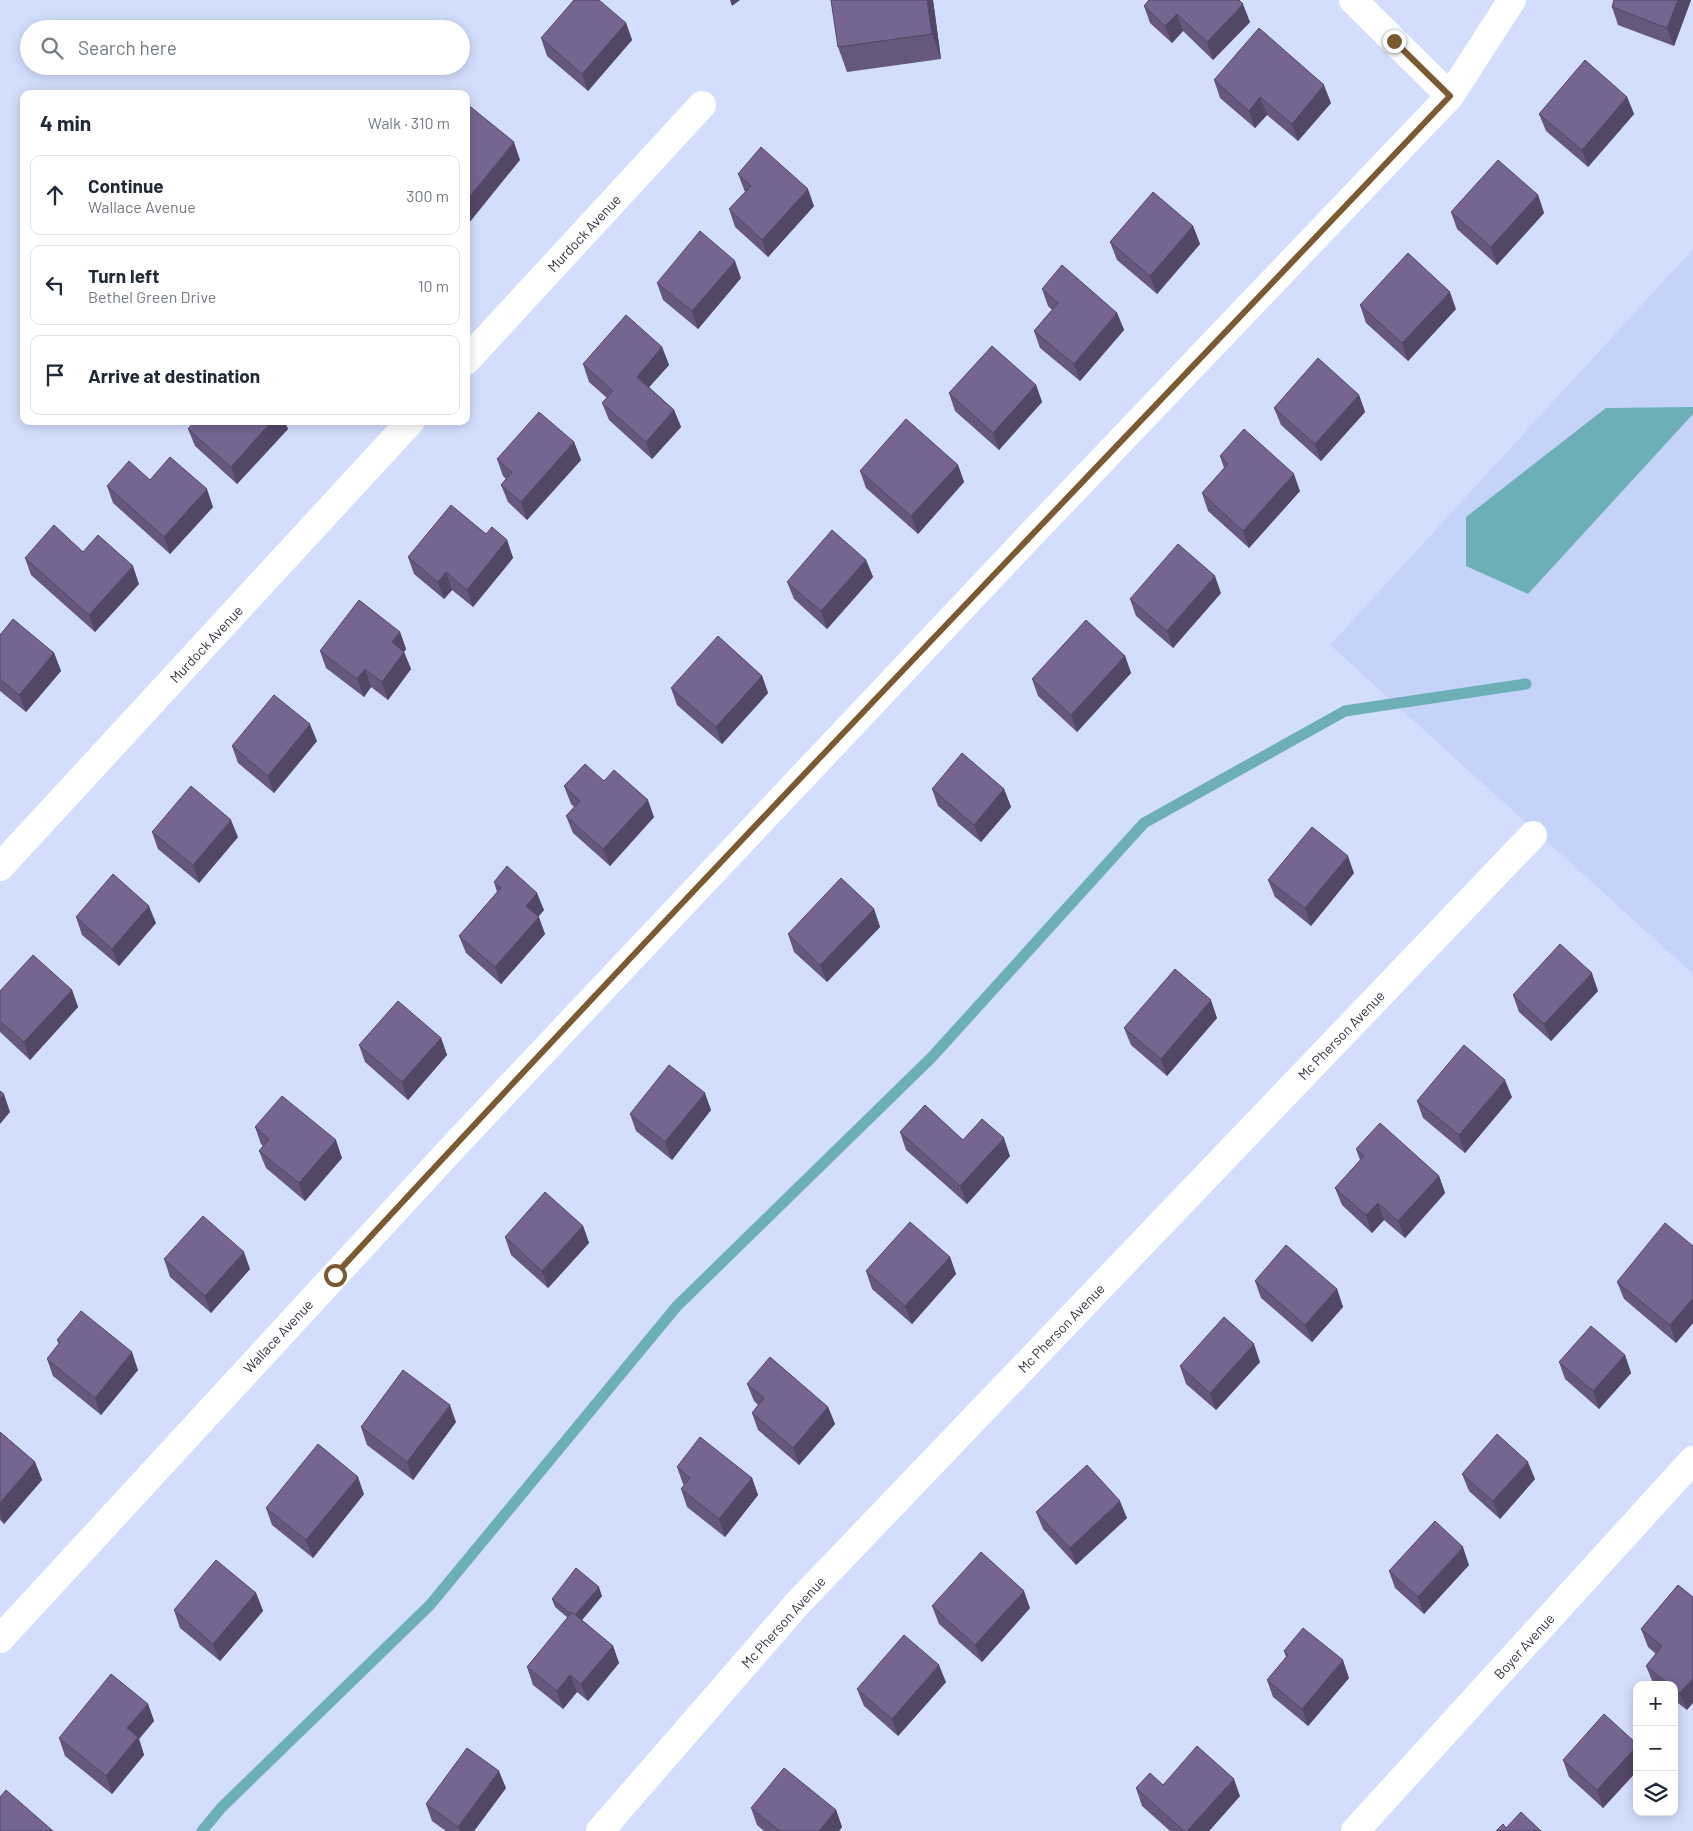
<!DOCTYPE html>
<html lang="en">
<head>
<meta charset="utf-8">
<style>
	:root { --surface:#fff; --page:#f6f6f7; --text:#1f2937; --muted:#747a83; --line:#e0e1e3 }
	body { margin:0; font-family:Barlow,sans-serif; background:var(--page); color:var(--text) }
	.controls { position:absolute; right:15px; bottom:15px; display:grid; overflow:hidden; border-radius:10px; box-shadow:0 2px 12px #0003 }
	.controls button { width:45px; height:45px; display:grid; place-items:center; padding:0; border:0; border-bottom:1px solid var(--line); background:var(--surface); color:var(--text); font:25px sans-serif }
	.stop { position:absolute; width:15px; height:15px; margin:-11px; border:4px solid #7b5a31; border-radius:50%; background:#fff }
	.stop.end { background:#7b5a31; border-color:#fff; box-shadow:0 1px 5px #0008 }
	.list { margin:0; padding:0; list-style:none }
	h2 { display:flex; justify-content:space-between; align-items:center; height:65px; margin:0; padding:0 20px; font-size:21px }
	h2 small { font-size:16px; font-weight:400; color:var(--muted) }
	.list li { display:grid; grid-template-columns:32px 1fr auto; gap:15px; align-items:center; box-sizing:border-box; height:80px; margin:0 10px 10px; padding:0 10px; border:1px solid var(--line); border-radius:10px }
	.list b { display:block; font-size:19px; white-space:nowrap }
	.list p { margin:0; font-size:16px; white-space:nowrap; color:var(--muted) }
	.list em { font-size:16px; font-style:normal; color:var(--muted) }
	.icon { flex:none; width:28px; height:28px; fill:none; stroke:currentColor; stroke-width:2; stroke-linecap:round; stroke-linejoin:round }
	.map { position:relative; flex:none; width:1693px; height:1831px; overflow:hidden }
	.search { position:absolute; background:var(--surface); box-shadow:0 2px 12px #0003; left:20px; top:20px; width:450px; height:55px; display:flex; align-items:center; gap:12px; box-sizing:border-box; padding:0 18px; border-radius:28px; color:var(--muted); font-size:19px }
	.panel { position:absolute; background:var(--surface); box-shadow:0 2px 12px #0003; left:20px; top:90px; width:450px; height:335px; border-radius:10px }
	.map>svg:first-child { display:block }
	.built { fill:#c5d3f9 }
	.water { fill:#6cafb7 }
	.lines { fill:none; stroke-linecap:round; stroke-linejoin:round }
	.stream { stroke:#6cafb7; stroke-width:11 }
	.minor { stroke:#fff; stroke-width:28 }
	.wall { fill:#65577d }
	.shaded-wall { fill:#534766 }
	.building { fill:#766591; stroke:#534766 }
	.route { stroke:#7b5a31; stroke-width:6 }
	.labels { text-anchor:middle; dominant-baseline:central; stroke-width:5; stroke-linejoin:round; paint-order:stroke }
	.street-label { font-size:14px; fill:#303541; stroke:#fff }
</style>
</head>
<body>
<div class="map">
<svg width="1693" height="1831" viewBox="0 0 1693 1831">
	<rect width="100%" height="100%" fill="#d3defe"/>
	<path class="built" d="M1693,249V974L1330,645Z"/>
	<path class="water" d="M1693,407V414L1528,594L1466,566V517L1606,408Z"/>
	<g class="lines">
		<path class="stream" d="M202,1831L222,1807L430,1605L677,1306L932,1057L1144,823L1345,711L1526,684"/>
		<g class="minor">
			<path d="M1353,0L1450,96"/>
			<path d="M466,361L702,105"/>
			<path d="M0,867L411,421"/>
			<path d="M0,1639L456,1144L1024,542L1450,96L1512,0"/>
			<path d="M600,1831L797,1604L1533,835"/>
			<path d="M1355,1831L1693,1460"/>
		</g>
	</g>
	<g class="wall">
		<path d="M933,0L941,59L847,72L838,47Z"/>
		<path d="M1614,0H1691L1674,46L1618,25L1612,7Z"/>
		<path d="M1144,6L1250,22L1213,60L1183,31L1172,43L1150,23Z"/>
		<path d="M626,23L632,40L588,91L547,56L541,38Z"/>
		<path d="M1214,80L1331,103L1298,141L1267,115L1255,128L1220,98Z"/>
		<path d="M1627,97L1634,114L1588,167L1546,131L1539,114Z"/>
		<path d="M738,174L814,206L768,257L735,227L729,209L745,192Z"/>
		<path d="M1538,195L1544,213L1497,265L1457,229L1451,212Z"/>
		<path d="M1193,226L1200,244L1157,294L1117,260L1110,242Z"/>
		<path d="M741,278L698,329L663,300L657,283Z"/>
		<path d="M1042,289L1117,313L1124,330L1080,381L1040,348L1034,331L1052,310L1048,306Z"/>
		<path d="M1360,305L1456,309L1408,361L1366,323Z"/>
		<path d="M662,347L669,365L649,387L674,410L681,427L652,459L609,420L602,403L607,398L589,382L583,364Z"/>
		<path d="M1036,385L1042,402L999,450L955,411L949,393Z"/>
		<path d="M1359,395L1365,412L1321,461L1281,425L1274,408Z"/>
		<path d="M188,429H288L237,484L195,446Z"/>
		<path d="M574,442L581,460L527,520L508,502L501,485L506,479L503,476L497,459Z"/>
		<path d="M1220,456L1300,491L1249,548L1208,511L1202,493L1224,468Z"/>
		<path d="M958,465L964,482L918,534L866,488L860,471Z"/>
		<path d="M150,480L213,507L170,554L113,503L107,486Z"/>
		<path d="M507,540L513,558L473,607L452,590L444,599L414,574L408,557Z"/>
		<path d="M83,552L139,584L95,632L31,575L25,558Z"/>
		<path d="M866,560L873,577L827,629L794,599L787,582Z"/>
		<path d="M1221,593L1173,648L1136,616L1130,599Z"/>
		<path d="M400,632L406,649L404,652L411,669L388,700L371,687L364,697L326,668L320,651Z"/>
		<path d="M0,635L54,653L61,671L26,712L0,691Z"/>
		<path d="M1125,656L1131,673L1077,732L1038,696L1032,679Z"/>
		<path d="M762,676L768,693L722,744L677,705L671,688Z"/>
		<path d="M317,741L274,793L238,763L232,746Z"/>
		<path d="M604,781L654,817L610,866L573,833L566,816L574,807L571,804L564,786Z"/>
		<path d="M932,789H1004L1011,807L981,842L938,806Z"/>
		<path d="M152,832L238,837L199,883L158,849Z"/>
		<path d="M1354,873L1311,926L1275,897L1268,880Z"/>
		<path d="M494,882L544,910L538,917L545,934L501,984L466,953L459,936L497,892Z"/>
		<path d="M874,909L880,927L827,982L794,952L788,934Z"/>
		<path d="M76,917L156,923L119,966L82,935Z"/>
		<path d="M72,990L78,1007L30,1060L0,1032V991Z"/>
		<path d="M1598,991L1551,1041L1519,1012L1513,995Z"/>
		<path d="M1217,1018L1167,1076L1131,1045L1124,1028Z"/>
		<path d="M441,1038L447,1055L408,1100L365,1062L359,1045Z"/>
		<path d="M1512,1097L1465,1153L1423,1118L1417,1101Z"/>
		<path d="M711,1110L672,1160L636,1131L630,1114Z"/>
		<path d="M255,1127L342,1158L305,1201L266,1168L259,1151L263,1146L261,1144Z"/>
		<path d="M900,1132L963,1140L1010,1156L967,1204L906,1150Z"/>
		<path d="M1356,1149L1439,1176L1445,1193L1405,1238L1384,1220L1372,1233L1342,1205L1335,1188L1360,1160Z"/>
		<path d="M583,1226L589,1243L548,1288L511,1255L505,1237Z"/>
		<path d="M1693,1246V1323L1676,1343L1624,1299L1617,1282Z"/>
		<path d="M950,1257L956,1274L912,1324L872,1289L866,1271Z"/>
		<path d="M164,1259L250,1269L211,1313L170,1277Z"/>
		<path d="M1255,1281L1337,1289L1343,1307L1312,1342L1261,1298Z"/>
		<path d="M57,1340L138,1370L101,1415L53,1376L47,1359L59,1344Z"/>
		<path d="M1625,1355L1631,1373L1599,1409L1565,1379L1559,1362Z"/>
		<path d="M1260,1362L1216,1410L1186,1384L1180,1366Z"/>
		<path d="M747,1384L828,1407L835,1424L799,1465L758,1430L752,1413L758,1405L754,1401Z"/>
		<path d="M456,1422L413,1480L367,1445L361,1427Z"/>
		<path d="M0,1432L35,1462L42,1480L4,1524L0,1520Z"/>
		<path d="M677,1467L752,1478L758,1495L725,1537L687,1507L681,1489L684,1485L683,1484Z"/>
		<path d="M1462,1474L1535,1479L1500,1519L1469,1491Z"/>
		<path d="M364,1494L313,1558L272,1525L266,1508Z"/>
		<path d="M1036,1512L1127,1518L1076,1565L1043,1529Z"/>
		<path d="M1469,1565L1424,1614L1395,1588L1389,1571Z"/>
		<path d="M1678,1585L1687,1710L1674,1700V1685H1655L1653,1683L1646,1666L1656,1654L1648,1647L1641,1629Z"/>
		<path d="M256,1593L263,1611L220,1661L180,1628L174,1610Z"/>
		<path d="M602,1596L582,1620L613,1646L619,1663L588,1701L577,1692L563,1709L533,1685L527,1667L568,1618L555,1607L552,1599Z"/>
		<path d="M932,1606L1030,1608L982,1662L939,1624Z"/>
		<path d="M1284,1651L1349,1678L1308,1726L1273,1697L1267,1680L1286,1657Z"/>
		<path d="M946,1682L898,1736L864,1706L857,1689Z"/>
		<path d="M148,1704L154,1721L139,1739L144,1755L112,1794L65,1756L59,1738Z"/>
		<path d="M1637,1744V1771L1603,1808L1569,1777L1563,1760Z"/>
		<path d="M506,1788L474,1831H446L432,1821L426,1804Z"/>
		<path d="M1136,1788L1240,1796L1209,1831H1170L1142,1806Z"/>
		<path d="M751,1808L836,1810L842,1827L839,1831H764L757,1825Z"/>
	</g>
	<g class="shaded-wall">
		<path d="M730,0H740L732,6Z"/>
		<path d="M927,0H933L941,59L932,34Z"/>
		<path d="M1678,0H1691L1674,46L1667,28Z"/>
		<path d="M1243,4L1250,22L1213,60L1207,42Z"/>
		<path d="M1177,14L1183,31L1172,43L1165,26Z"/>
		<path d="M626,23L632,40L588,91L582,74Z"/>
		<path d="M1324,85L1331,103L1298,141L1292,124Z"/>
		<path d="M1260,97L1267,115L1255,128L1249,111Z"/>
		<path d="M1627,97L1634,114L1588,167L1582,150Z"/>
		<path d="M514,142L520,160L469,223L466,216V201Z"/>
		<path d="M808,189L814,206L768,257L762,240Z"/>
		<path d="M1538,195L1544,213L1497,265L1491,247Z"/>
		<path d="M1193,226L1200,244L1157,294L1150,276Z"/>
		<path d="M735,261L741,278L698,329L692,311Z"/>
		<path d="M1450,292L1456,309L1408,361L1402,343Z"/>
		<path d="M1117,313L1124,330L1080,381L1074,364Z"/>
		<path d="M662,347L669,365L643,394L637,377Z"/>
		<path d="M1036,385L1042,402L999,450L993,433Z"/>
		<path d="M1359,395L1365,412L1321,461L1315,444Z"/>
		<path d="M674,410L681,427L652,459L646,442Z"/>
		<path d="M272,421H285L288,429L237,484L231,467Z"/>
		<path d="M574,442L581,460L527,520L521,502Z"/>
		<path d="M958,465L964,482L918,534L911,516Z"/>
		<path d="M1294,474L1300,491L1249,548L1243,531Z"/>
		<path d="M207,489L213,507L170,554L164,537Z"/>
		<path d="M507,540L513,558L473,607L467,590Z"/>
		<path d="M866,560L873,577L827,629L821,611Z"/>
		<path d="M133,566L139,584L95,632L89,615Z"/>
		<path d="M446,572L452,590L444,599L438,582Z"/>
		<path d="M1215,576L1221,593L1173,648L1167,631Z"/>
		<path d="M400,632L406,649L404,652L411,669L388,700L382,682L392,642Z"/>
		<path d="M54,653L61,671L26,712L19,695Z"/>
		<path d="M1125,656L1131,673L1077,732L1071,715Z"/>
		<path d="M365,669L371,687L364,697L357,679Z"/>
		<path d="M762,676L768,693L722,744L716,727Z"/>
		<path d="M310,724L317,741L274,793L268,776Z"/>
		<path d="M1004,789L1011,807L981,842L974,825Z"/>
		<path d="M648,800L654,817L610,866L603,849Z"/>
		<path d="M231,820L238,837L199,883L193,865Z"/>
		<path d="M1348,856L1354,873L1311,926L1305,908Z"/>
		<path d="M537,893L544,910L532,924L526,906Z"/>
		<path d="M149,906L156,923L119,966L112,949Z"/>
		<path d="M874,909L880,927L827,982L820,965Z"/>
		<path d="M539,917L545,934L501,984L495,967Z"/>
		<path d="M1592,973L1598,991L1551,1041L1544,1024Z"/>
		<path d="M72,990L78,1007L30,1060L24,1042Z"/>
		<path d="M1211,1000L1217,1018L1167,1076L1161,1059Z"/>
		<path d="M441,1038L447,1055L408,1100L402,1082Z"/>
		<path d="M1505,1080L1512,1097L1465,1153L1459,1135Z"/>
		<path d="M705,1093L711,1110L672,1160L665,1142Z"/>
		<path d="M4,1094L10,1112L0,1124V1099Z"/>
		<path d="M1004,1138L1010,1156L967,1204L960,1186Z"/>
		<path d="M336,1140L342,1158L305,1201L299,1183Z"/>
		<path d="M1439,1176L1445,1193L1405,1238L1398,1221Z"/>
		<path d="M1378,1203L1384,1220L1372,1233L1366,1215Z"/>
		<path d="M583,1226L589,1243L548,1288L542,1271Z"/>
		<path d="M244,1252L250,1269L211,1313L205,1296Z"/>
		<path d="M950,1257L956,1274L912,1324L905,1306Z"/>
		<path d="M1337,1289L1343,1307L1312,1342L1305,1325Z"/>
		<path d="M1693,1298V1323L1676,1343L1670,1325Z"/>
		<path d="M1254,1344L1260,1362L1216,1410L1210,1393Z"/>
		<path d="M132,1352L138,1370L101,1415L95,1398Z"/>
		<path d="M1625,1355L1631,1373L1599,1409L1593,1391Z"/>
		<path d="M450,1405L456,1422L413,1480L407,1462Z"/>
		<path d="M828,1407L835,1424L799,1465L793,1448Z"/>
		<path d="M35,1462L42,1480L4,1524L0,1514V1503Z"/>
		<path d="M1528,1462L1535,1479L1500,1519L1493,1501Z"/>
		<path d="M358,1477L364,1494L313,1558L306,1540Z"/>
		<path d="M752,1478L758,1495L725,1537L719,1519Z"/>
		<path d="M1120,1501L1127,1518L1076,1565L1070,1548Z"/>
		<path d="M1463,1547L1469,1565L1424,1614L1418,1597Z"/>
		<path d="M599,1587L602,1596L577,1626L574,1617Z"/>
		<path d="M1024,1591L1030,1608L982,1662L975,1645Z"/>
		<path d="M256,1593L263,1611L220,1661L213,1644Z"/>
		<path d="M613,1646L619,1663L588,1701L581,1684Z"/>
		<path d="M1343,1660L1349,1678L1308,1726L1302,1709Z"/>
		<path d="M939,1665L946,1682L898,1736L892,1719Z"/>
		<path d="M570,1675L577,1692L563,1709L557,1691Z"/>
		<path d="M1693,1678V1703L1687,1710L1680,1693Z"/>
		<path d="M148,1704L154,1721L139,1739L144,1755L112,1794L106,1776L127,1728Z"/>
		<path d="M1637,1746V1771L1603,1808L1597,1790Z"/>
		<path d="M499,1771L506,1788L474,1831H460L458,1827Z"/>
		<path d="M1234,1779L1240,1796L1209,1831H1187Z"/>
		<path d="M836,1810L842,1827L839,1831H819Z"/>
	</g>
	<g class="building">
		<path d="M574,0H599L626,23L582,74L541,38Z"/>
		<path d="M831,0H927L932,34L838,47Z"/>
		<path d="M1149,0H1239L1243,4L1207,42L1177,14L1165,26L1144,6Z"/>
		<path d="M1614,0H1678L1667,28L1612,7Z"/>
		<path d="M1259,28L1324,85L1292,124L1260,97L1249,111L1214,80Z"/>
		<path d="M1585,60L1627,97L1582,150L1539,114Z"/>
		<path d="M467,104L514,142L466,201V105Z"/>
		<path d="M761,147L808,189L762,240L729,209L751,186L738,174Z"/>
		<path d="M1498,160L1538,195L1491,247L1451,212Z"/>
		<path d="M1153,192L1193,226L1150,276L1110,242Z"/>
		<path d="M700,231L735,261L692,311L657,283Z"/>
		<path d="M1408,253L1450,292L1402,343L1360,305Z"/>
		<path d="M1062,265L1117,313L1074,364L1034,331L1058,303L1042,289Z"/>
		<path d="M626,315L662,347L637,377L674,410L646,442L602,403L613,391L583,364Z"/>
		<path d="M992,346L1036,385L993,433L949,393Z"/>
		<path d="M1318,358L1359,395L1315,444L1274,408Z"/>
		<path d="M539,412L574,442L521,502L501,485L512,472L497,459Z"/>
		<path d="M906,419L958,465L911,516L860,471Z"/>
		<path d="M195,421H272L231,467L188,429Z"/>
		<path d="M1244,429L1294,474L1243,531L1202,493L1228,464L1220,456Z"/>
		<path d="M170,457L207,489L164,537L107,486L129,461L150,480Z"/>
		<path d="M451,505L486,534L492,527L507,540L467,590L446,572L438,582L408,557Z"/>
		<path d="M54,525L83,552L98,535L133,566L89,615L25,558Z"/>
		<path d="M832,530L866,560L821,611L787,582Z"/>
		<path d="M1178,544L1215,576L1167,631L1130,599Z"/>
		<path d="M359,600L400,632L392,642L404,652L382,682L365,669L357,679L320,651Z"/>
		<path d="M13,619L54,653L19,695L0,679V635Z"/>
		<path d="M1086,620L1125,656L1071,715L1032,679Z"/>
		<path d="M718,636L762,676L716,727L671,688Z"/>
		<path d="M274,695L310,724L268,776L232,746Z"/>
		<path d="M962,753L1004,789L974,825L932,789Z"/>
		<path d="M585,764L604,781L614,770L648,800L603,849L566,816L580,801L564,786Z"/>
		<path d="M191,786L231,820L193,865L152,832Z"/>
		<path d="M1312,827L1348,856L1305,908L1268,880Z"/>
		<path d="M507,866L537,893L526,906L539,917L495,967L459,936L501,888L494,882Z"/>
		<path d="M113,874L149,906L112,949L76,917Z"/>
		<path d="M841,878L874,909L820,965L788,934Z"/>
		<path d="M1560,944L1592,973L1544,1024L1513,995Z"/>
		<path d="M33,955L72,990L24,1042L0,1021V991Z"/>
		<path d="M1175,969L1211,1000L1161,1059L1124,1028Z"/>
		<path d="M398,1001L441,1038L402,1082L359,1045Z"/>
		<path d="M1464,1045L1505,1080L1459,1135L1417,1101Z"/>
		<path d="M669,1065L705,1093L665,1142L630,1114Z"/>
		<path d="M0,1091L4,1094L0,1099Z"/>
		<path d="M282,1096L336,1140L299,1183L259,1151L269,1139L255,1127Z"/>
		<path d="M925,1105L963,1140L982,1119L1004,1138L960,1186L900,1132Z"/>
		<path d="M1380,1123L1439,1176L1398,1221L1378,1203L1366,1215L1335,1188L1364,1156L1356,1149Z"/>
		<path d="M545,1192L583,1226L542,1271L505,1237Z"/>
		<path d="M203,1216L244,1252L205,1296L164,1259Z"/>
		<path d="M910,1222L950,1257L905,1306L866,1271Z"/>
		<path d="M1665,1223L1693,1246V1298L1670,1325L1617,1282Z"/>
		<path d="M1286,1245L1337,1289L1305,1325L1255,1281Z"/>
		<path d="M81,1311L132,1352L95,1398L47,1359L60,1342L57,1340Z"/>
		<path d="M1224,1317L1254,1344L1210,1393L1180,1366Z"/>
		<path d="M1591,1326L1625,1355L1593,1391L1559,1362Z"/>
		<path d="M770,1357L828,1407L793,1448L752,1413L764,1398L747,1384Z"/>
		<path d="M403,1370L450,1405L407,1462L361,1427Z"/>
		<path d="M0,1432L35,1462L0,1503Z"/>
		<path d="M1497,1434L1528,1462L1493,1501L1462,1474Z"/>
		<path d="M700,1437L752,1478L719,1519L681,1489L690,1478L677,1467Z"/>
		<path d="M318,1444L358,1477L306,1540L266,1508Z"/>
		<path d="M1087,1465L1120,1501L1070,1548L1036,1512Z"/>
		<path d="M1435,1521L1463,1547L1418,1597L1389,1571Z"/>
		<path d="M981,1552L1024,1591L975,1645L932,1606Z"/>
		<path d="M216,1560L256,1593L213,1644L174,1610Z"/>
		<path d="M576,1568L599,1587L575,1615L572,1612L571,1614L552,1599Z"/>
		<path d="M1678,1585L1693,1597V1678L1680,1693L1674,1688V1685H1670L1646,1666L1662,1646L1641,1629Z"/>
		<path d="M572,1612L613,1646L581,1684L570,1675L557,1691L527,1667Z"/>
		<path d="M1303,1628L1343,1660L1302,1709L1267,1680L1288,1655L1284,1651Z"/>
		<path d="M904,1635L939,1665L892,1719L857,1689Z"/>
		<path d="M111,1674L148,1704L127,1728L138,1737L106,1776L59,1738Z"/>
		<path d="M1604,1714L1637,1744V1746L1597,1790L1563,1760Z"/>
		<path d="M1197,1746L1234,1779L1187,1831H1184L1136,1788L1150,1773L1163,1785Z"/>
		<path d="M467,1748L499,1771L458,1827L426,1804Z"/>
		<path d="M784,1768L836,1810L819,1831H780L751,1808Z"/>
		<path d="M6,1790L53,1831H0V1797Z"/>
		<path d="M1521,1812L1541,1831H1496L1503,1824L1506,1828Z"/>
	</g>
	<g class="lines">
		<path class="route" d="M335,1275C702,877 1078,488 1450,96L1394,41"/>
	</g>
	<g class="labels">
		<g class="street-label">
			<text transform="translate(584 233) rotate(-47)">Murdock Avenue</text>
			<text transform="translate(206 644) rotate(-47)">Murdock Avenue</text>
			<text transform="translate(1341 1035) rotate(-46)">Mc Pherson Avenue</text>
			<text transform="translate(1061 1328) rotate(-46)">Mc Pherson Avenue</text>
			<text transform="translate(278 1336) rotate(-47)">Wallace Avenue</text>
			<text transform="translate(783 1622) rotate(-48)">Mc Pherson Avenue</text>
			<text transform="translate(1524 1646) rotate(-48)">Boyer Avenue</text>
		</g>
	</g>
</svg>
<div class="controls">
<button>+</button>
<button>−</button>
<button><svg class="icon" aria-label="layers" viewBox="0 0 24 24"><path d="M12 4l9 5-9 5-9-5zM3 14l9 5 9-5"/></svg></button>
</div>
<div class="stop" style="left:335px;top:1275px"></div>
<div class="stop end" style="left:1394px;top:41px"></div>
<div class="search"><svg class="icon" aria-label="search" viewBox="0 0 24 24"><circle cx="10" cy="10" r="6"/><path d="M15 15l6 6"/></svg>Search here</div>
<section class="panel">
<h2>4 min<small>Walk · 310 m</small></h2>
<ul class="list">
<li><svg class="icon" aria-label="ahead" viewBox="0 0 24 24"><path d="M12 20V5M6 11l6-6 6 6"/></svg><div><b>Continue</b><p>Wallace Avenue</p></div><em>300 m</em></li>
<li><svg class="icon" aria-label="left" viewBox="0 0 24 24"><path d="M17 20v-9H6M10 6l-5 5 5 5"/></svg><div><b>Turn left</b><p>Bethel Green Drive</p></div><em>10 m</em></li>
<li><svg class="icon" aria-label="arrive" viewBox="0 0 24 24"><path d="M6 21V4h12l-3 4 3 4H6"/></svg><div><b>Arrive at destination</b></div></li>
</ul>
</section>
</div>
</body>
</html>
